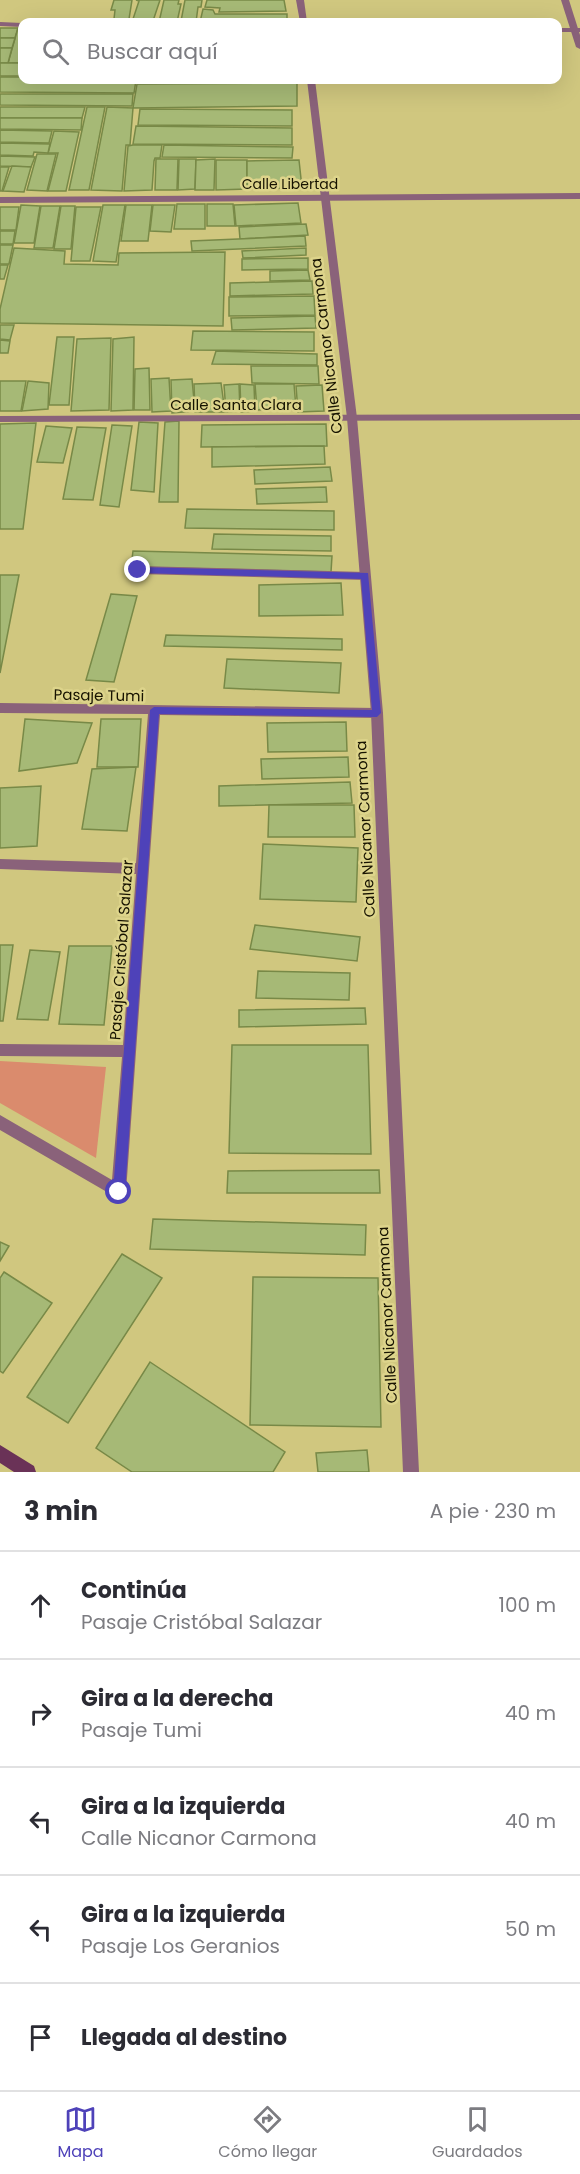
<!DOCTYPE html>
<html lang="es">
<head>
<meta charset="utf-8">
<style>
	:root { --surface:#fff; --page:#f2f2f3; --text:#2b2b33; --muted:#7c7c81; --line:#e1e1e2; --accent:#4e42b9 }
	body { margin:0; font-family:Poppins,sans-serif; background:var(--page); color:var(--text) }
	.stop { position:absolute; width:18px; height:18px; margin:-14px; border:4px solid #4e42b9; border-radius:50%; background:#fff }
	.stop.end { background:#4e42b9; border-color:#fff; box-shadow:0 2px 6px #0008 }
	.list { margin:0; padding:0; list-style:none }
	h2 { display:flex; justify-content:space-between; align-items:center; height:78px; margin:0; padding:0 24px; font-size:26px }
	h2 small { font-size:20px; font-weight:400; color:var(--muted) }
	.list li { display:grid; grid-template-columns:39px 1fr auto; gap:18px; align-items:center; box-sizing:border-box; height:108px; padding:0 24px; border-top:2px solid var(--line) }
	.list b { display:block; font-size:22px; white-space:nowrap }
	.list p { margin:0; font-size:20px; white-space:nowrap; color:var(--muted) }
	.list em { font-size:20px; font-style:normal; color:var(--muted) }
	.icon { flex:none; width:33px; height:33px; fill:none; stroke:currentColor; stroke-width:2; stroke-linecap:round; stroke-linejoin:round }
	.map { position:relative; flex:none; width:580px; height:1472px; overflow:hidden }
	.search { position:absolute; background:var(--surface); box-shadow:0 6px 24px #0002; left:18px; right:18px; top:18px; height:66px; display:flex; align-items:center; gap:15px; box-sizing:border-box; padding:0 21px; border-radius:12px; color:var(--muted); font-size:22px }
	.sheet { height:618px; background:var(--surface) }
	nav { display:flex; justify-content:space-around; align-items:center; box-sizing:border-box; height:84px; border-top:2px solid var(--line); background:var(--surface); font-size:16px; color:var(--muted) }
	nav a { display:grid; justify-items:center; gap:3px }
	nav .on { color:var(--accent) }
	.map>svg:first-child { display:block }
	.green { fill:#da8b6d }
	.building { fill:#a6b976; stroke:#788947; stroke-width:1.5 }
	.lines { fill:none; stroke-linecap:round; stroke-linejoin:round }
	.minor { fill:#8a627a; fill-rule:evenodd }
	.tertiary { fill:#8a627a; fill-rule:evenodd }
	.secondary { fill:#6a3257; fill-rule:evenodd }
	.route { fill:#4e42b9 }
	.labels { text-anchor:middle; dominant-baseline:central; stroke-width:5; stroke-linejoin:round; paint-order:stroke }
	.far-street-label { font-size:14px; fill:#171300; stroke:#ddd48b }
	.street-label { font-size:15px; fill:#171300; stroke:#ddd48b }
</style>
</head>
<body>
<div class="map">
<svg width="580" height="1472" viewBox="0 0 580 1472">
	<rect width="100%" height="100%" fill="#d0c77f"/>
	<path class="green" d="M0,1061L106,1067L96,1158L0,1103Z"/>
	<g class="building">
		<path d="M114,0H132L129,19H114L115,10H111Z"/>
		<path d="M160,0L153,21L133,19L139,1L136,0Z"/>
		<path d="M164,0H179L178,4H181L177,22H159Z"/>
		<path d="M185,0H202L201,7H198L196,22L181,21Z"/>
		<path d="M207,0H284L286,11L219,12L220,8L205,7Z"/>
		<path d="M203,9L213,10L215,14H287V22H200Z"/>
		<path d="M0,28H18L15,38H0Z"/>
		<path d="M18,28H22V63H8Z"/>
		<path d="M0,38H15L12,48H0Z"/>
		<path d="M0,48H12L8,63H0Z"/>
		<rect x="0" y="63" width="22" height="13"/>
		<path d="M0,77H22V80H136L134,93L0,92Z"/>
		<path d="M167,80H228V82Z"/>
		<rect x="231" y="80" width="63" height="1"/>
		<path d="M297,83V106L133,108L137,84Z"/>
		<path d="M0,94H133L132,106L0,105Z"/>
		<path d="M0,107H85L82,118H0Z"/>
		<path d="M87,107H105L89,190H69Z"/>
		<path d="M107,107L133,108L130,145H126L122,191L91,190Z"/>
		<path d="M140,109L292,110V126L138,125Z"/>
		<path d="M0,118H82L81,130L0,129Z"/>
		<path d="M136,126L292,128V145L133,144Z"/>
		<path d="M0,130L52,131L49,143L0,142Z"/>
		<path d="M54,131L79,132L66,191H48L58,153H48Z"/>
		<path d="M0,143L50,144L48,153L34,152L33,156L0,155Z"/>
		<path d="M133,145H162L160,158H155L154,161L152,190L124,191L128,146Z"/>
		<path d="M164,145L293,147L292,158L162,157Z"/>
		<path d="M37,154H56L47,191L27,190Z"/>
		<path d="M0,156L35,157L31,167L0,166Z"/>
		<path d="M156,159H178L177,190H155Z"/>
		<path d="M179,159H196L195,189L178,190Z"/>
		<path d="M215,159L214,190H195L196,160Z"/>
		<path d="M216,160H247V189L216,190Z"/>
		<path d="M299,160L302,188L247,189V161Z"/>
		<path d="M12,166L31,167L24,192L3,191Z"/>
		<path d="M0,167H9L2,191H0Z"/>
		<path d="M298,203L301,223L236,226L234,205Z"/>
		<path d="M177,204H205V229H174Z"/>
		<path d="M207,204H233L235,226H207Z"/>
		<path d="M21,205L40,206L34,243H14Z"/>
		<path d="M103,205H125L116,262L93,261Z"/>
		<path d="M126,205H152L148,241H121Z"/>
		<path d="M153,205H175L171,232L150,231Z"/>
		<path d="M41,206H60L53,248H34Z"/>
		<path d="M61,206H75L71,249H54Z"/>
		<path d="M0,207H19L16,230H0Z"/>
		<path d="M76,207H101L90,261H71Z"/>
		<path d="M306,224L308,235L240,239L239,227Z"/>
		<path d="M0,231H15L13,244H0Z"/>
		<path d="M305,236L306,246L192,251L191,241Z"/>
		<path d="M0,245H13L9,264H0Z"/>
		<path d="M14,248L65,251L64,264L118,265L119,253L225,252L223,326L0,323V309Z"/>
		<path d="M306,248V255L243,258L242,251Z"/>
		<path d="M308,258V269L242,270V259Z"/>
		<path d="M0,265H8L4,279H0Z"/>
		<path d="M308,270L310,280L270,281V271Z"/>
		<path d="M312,281L313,294L230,296V283Z"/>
		<path d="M314,296L315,315L229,316V297Z"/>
		<path d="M315,316L316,328L232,330L231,318Z"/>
		<path d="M0,325H14L10,340L0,339Z"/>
		<path d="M193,331L314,332V351L191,350Z"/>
		<path d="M57,337H74L69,405H49Z"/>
		<path d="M134,337L133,410L111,411L113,339Z"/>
		<path d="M111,338L109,410L71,411L77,339Z"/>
		<path d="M0,340L10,341L8,353H0Z"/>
		<path d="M216,351L317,354V365L212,364Z"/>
		<path d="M251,366H318L319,384L252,383Z"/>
		<path d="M149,368L150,410H134L135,369Z"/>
		<path d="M169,378L171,411L152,412L151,379Z"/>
		<path d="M192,379L195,411L172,413L171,380Z"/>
		<path d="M0,381H26L21,411H0Z"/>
		<path d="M28,381L49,383L48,409L22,411Z"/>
		<path d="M221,383L225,412H195L194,384Z"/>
		<path d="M239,384L240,411L226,412L224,385Z"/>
		<path d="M240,384L254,385L255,411L241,412Z"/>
		<path d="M255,384H294L296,408L257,410Z"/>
		<path d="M322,385L324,411L298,412L296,386Z"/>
		<path d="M179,421L178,502H159L165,422Z"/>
		<path d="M139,422L158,423L154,492L131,490Z"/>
		<path d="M36,423L23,529H0V424Z"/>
		<path d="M326,424L327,446L201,447L202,425Z"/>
		<path d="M112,425L132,426L119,507L100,505Z"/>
		<path d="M46,426L72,428L63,463L37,462Z"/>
		<path d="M77,427L106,428L93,500L63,499Z"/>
		<path d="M324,446L325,464L212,467V447Z"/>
		<path d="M330,467L332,481L255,484L254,470Z"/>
		<path d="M326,487L327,502L257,504L256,489Z"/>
		<path d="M187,509L334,511V530L185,528Z"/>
		<path d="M214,534L331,536V551L212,549Z"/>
		<path d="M133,551L332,556L331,572L131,567Z"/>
		<path d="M0,575H19L0,673Z"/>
		<path d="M341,583L343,615L259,616V585Z"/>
		<path d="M111,594L137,596L114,682L86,680Z"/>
		<path d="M166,635L342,639V650L164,646Z"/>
		<path d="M227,659L341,663L339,693L224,688Z"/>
		<path d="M25,719L92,723L77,763L19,771Z"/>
		<path d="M101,719H141L138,767H97Z"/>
		<path d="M346,722L347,751L268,752L267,723Z"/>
		<path d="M348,757L349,777L262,779L261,759Z"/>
		<path d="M136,767L127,831L82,829L92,769Z"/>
		<path d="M350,782L352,803L219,806V786Z"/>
		<path d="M41,786L37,846L0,848V788Z"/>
		<path d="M269,805H354L355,837H268Z"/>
		<path d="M263,844L358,848L356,902L260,899Z"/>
		<path d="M255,925L360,937L357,961L250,949Z"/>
		<path d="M0,945H13L3,1021H0Z"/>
		<path d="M69,946H112L104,1025L59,1024Z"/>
		<path d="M30,950L60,952L48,1020L17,1019Z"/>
		<path d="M258,971L350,973L349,1000L256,998Z"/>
		<path d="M365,1008L366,1024L239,1027V1010Z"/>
		<path d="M232,1045H368L371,1154L229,1153Z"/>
		<path d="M379,1170L380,1193H227L228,1171Z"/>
		<path d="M153,1219L366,1225L365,1255L150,1249Z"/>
		<path d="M0,1242L9,1246L0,1261Z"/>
		<path d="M122,1254L162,1278L68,1423L27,1397Z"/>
		<path d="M4,1272L52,1303L3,1373L0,1371V1278Z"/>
		<path d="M253,1277L378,1278L381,1427L250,1425Z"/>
		<path d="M150,1362L285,1452L273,1472H132L96,1448Z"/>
		<path d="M367,1450L369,1472H318L316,1453Z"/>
	</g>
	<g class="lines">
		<g class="minor">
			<path d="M561,0H569L580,35V49L576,47Z"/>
			<path d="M580,193V199L0,203V197Z"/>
			<path d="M580,414V420L0,422V416Z"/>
			<path d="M138,566L365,572L370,576L365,580L138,574L133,570Z"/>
			<path d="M0,703L377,708L383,713L377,718L160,715L126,1192L124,1197L119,1199L0,1130V1115L112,1180L122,1057L0,1056V1044L123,1045L136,874L0,869V859L136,863L148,714L0,713Z"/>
		</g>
		<g class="tertiary">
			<path d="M296,0H304L307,22H300Z"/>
			<path d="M0,22L22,23V27L0,26Z"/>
			<rect x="558" y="28" width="22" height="4"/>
			<path d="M307,80H315L357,418L383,713L419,1472H403L371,713L347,418Z"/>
		</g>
		<path class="secondary" d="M0,1445L34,1466L36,1472H14L0,1463Z"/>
	</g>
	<path class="route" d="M138,567L368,573L381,713L377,717L159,714L125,1192L119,1198L113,1192L150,710L154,707L372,710L361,579L138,573L134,570Z"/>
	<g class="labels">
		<g class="far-street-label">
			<text x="290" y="184">Calle Libertad</text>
		</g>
		<g class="street-label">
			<text transform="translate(326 346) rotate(-97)">Calle Nicanor Carmona</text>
			<text x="236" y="404">Calle Santa Clara</text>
			<text transform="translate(99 695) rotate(1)">Pasaje Tumi</text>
			<text transform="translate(365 829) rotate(-93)">Calle Nicanor Carmona</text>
			<text transform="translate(121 950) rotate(-86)">Pasaje Cristóbal Salazar</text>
			<text transform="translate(387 1315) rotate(-93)">Calle Nicanor Carmona</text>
		</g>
	</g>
</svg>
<div class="stop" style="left:119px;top:1192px"></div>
<div class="stop end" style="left:138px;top:570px"></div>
<div class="search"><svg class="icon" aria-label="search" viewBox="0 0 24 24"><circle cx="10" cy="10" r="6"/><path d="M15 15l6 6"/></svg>Buscar aquí</div>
</div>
<section class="sheet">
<h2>3 min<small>A pie · 230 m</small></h2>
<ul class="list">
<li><svg class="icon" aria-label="ahead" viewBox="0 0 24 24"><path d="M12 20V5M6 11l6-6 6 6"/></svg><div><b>Continúa</b><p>Pasaje Cristóbal Salazar</p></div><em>100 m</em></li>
<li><svg class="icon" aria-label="right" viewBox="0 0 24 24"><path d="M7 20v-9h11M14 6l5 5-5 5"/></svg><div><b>Gira a la derecha</b><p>Pasaje Tumi</p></div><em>40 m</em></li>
<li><svg class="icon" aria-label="left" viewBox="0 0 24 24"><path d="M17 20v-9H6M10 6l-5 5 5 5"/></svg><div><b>Gira a la izquierda</b><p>Calle Nicanor Carmona</p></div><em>40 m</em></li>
<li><svg class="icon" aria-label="left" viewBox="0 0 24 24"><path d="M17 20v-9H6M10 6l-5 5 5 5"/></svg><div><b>Gira a la izquierda</b><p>Pasaje Los Geranios</p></div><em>50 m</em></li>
<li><svg class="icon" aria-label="arrive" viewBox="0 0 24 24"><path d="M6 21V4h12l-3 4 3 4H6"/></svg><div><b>Llegada al destino</b></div></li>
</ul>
</section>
<nav>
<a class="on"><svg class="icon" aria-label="map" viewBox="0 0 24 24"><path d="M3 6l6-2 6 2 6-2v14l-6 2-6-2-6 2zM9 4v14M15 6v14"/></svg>Mapa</a>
<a><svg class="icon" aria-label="directions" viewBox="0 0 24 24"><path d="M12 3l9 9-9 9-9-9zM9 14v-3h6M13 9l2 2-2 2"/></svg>Cómo llegar</a>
<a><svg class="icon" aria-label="saved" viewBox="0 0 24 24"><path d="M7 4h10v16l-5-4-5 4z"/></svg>Guardados</a>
</nav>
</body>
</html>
